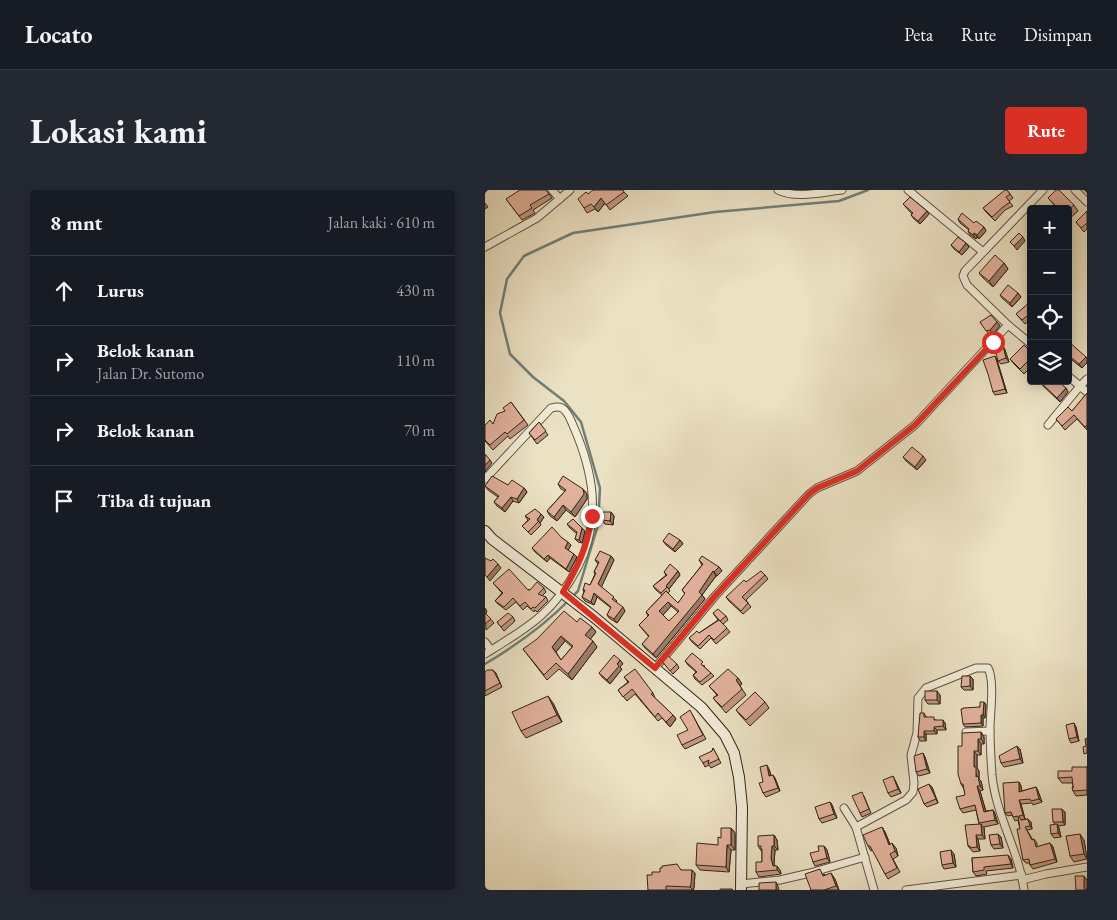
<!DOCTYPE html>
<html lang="id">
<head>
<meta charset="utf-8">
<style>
	:root { --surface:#171b24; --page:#242831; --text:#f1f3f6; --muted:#9ea1a6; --line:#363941; --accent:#d93025 }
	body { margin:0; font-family:"EB Garamond",serif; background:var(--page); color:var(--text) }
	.controls { position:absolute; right:15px; top:15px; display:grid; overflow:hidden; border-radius:5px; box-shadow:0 2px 12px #0003 }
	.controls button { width:45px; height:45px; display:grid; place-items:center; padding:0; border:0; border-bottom:1px solid var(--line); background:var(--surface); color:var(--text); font:25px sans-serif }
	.stop { position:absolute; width:15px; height:15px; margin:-11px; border:4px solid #d93025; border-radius:50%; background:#fff }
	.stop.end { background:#d93025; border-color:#fff; box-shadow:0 1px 5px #0008 }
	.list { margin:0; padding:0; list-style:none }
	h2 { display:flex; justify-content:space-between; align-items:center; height:65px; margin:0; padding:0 20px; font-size:21px }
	h2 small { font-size:16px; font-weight:400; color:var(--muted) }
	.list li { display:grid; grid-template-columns:32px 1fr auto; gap:15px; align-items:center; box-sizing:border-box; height:70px; padding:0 20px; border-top:1px solid var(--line) }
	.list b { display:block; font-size:19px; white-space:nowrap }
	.list p { margin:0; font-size:16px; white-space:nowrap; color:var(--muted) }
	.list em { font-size:16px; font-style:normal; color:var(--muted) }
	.icon { flex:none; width:28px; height:28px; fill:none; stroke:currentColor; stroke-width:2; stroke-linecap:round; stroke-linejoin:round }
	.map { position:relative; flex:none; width:602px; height:700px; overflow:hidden; border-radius:5px }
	header { display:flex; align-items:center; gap:30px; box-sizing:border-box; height:70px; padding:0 25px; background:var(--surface); border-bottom:1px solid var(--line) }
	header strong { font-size:24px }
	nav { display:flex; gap:28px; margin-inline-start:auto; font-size:18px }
	.intro { display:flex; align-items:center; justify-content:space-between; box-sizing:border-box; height:120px; padding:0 30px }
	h1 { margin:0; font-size:35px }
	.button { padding:12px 22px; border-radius:5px; background:var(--accent); color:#fff; font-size:18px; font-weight:700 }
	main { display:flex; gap:30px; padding:0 30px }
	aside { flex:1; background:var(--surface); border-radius:5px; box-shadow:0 2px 12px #0003 }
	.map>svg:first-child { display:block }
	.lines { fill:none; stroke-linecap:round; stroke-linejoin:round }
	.stream { stroke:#707f78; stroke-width:2.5 }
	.street-casing { stroke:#605340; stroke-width:9 }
	.secondary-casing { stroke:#322414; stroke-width:12 }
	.street { stroke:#f2ecd8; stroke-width:7 }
	.secondary { stroke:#f2ecd8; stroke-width:10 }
	.wall { fill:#c29885; stroke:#322414; fill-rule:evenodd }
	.shaded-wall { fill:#9e7c6c; stroke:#322414 }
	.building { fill:#e2b19b; stroke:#322414; fill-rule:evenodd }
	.route { stroke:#d93025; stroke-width:6 }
</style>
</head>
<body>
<header>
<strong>Locato</strong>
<nav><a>Peta</a><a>Rute</a><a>Disimpan</a></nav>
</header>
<div class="intro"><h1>Lokasi kami</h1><a class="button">Rute</a></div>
<main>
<aside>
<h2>8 mnt<small>Jalan kaki · 610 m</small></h2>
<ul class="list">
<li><svg class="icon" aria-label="ahead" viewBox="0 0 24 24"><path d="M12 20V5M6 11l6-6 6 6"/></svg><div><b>Lurus</b></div><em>430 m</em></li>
<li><svg class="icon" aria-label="right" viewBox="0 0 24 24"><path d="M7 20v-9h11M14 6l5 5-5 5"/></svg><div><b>Belok kanan</b><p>Jalan Dr. Sutomo</p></div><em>110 m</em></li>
<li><svg class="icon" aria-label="right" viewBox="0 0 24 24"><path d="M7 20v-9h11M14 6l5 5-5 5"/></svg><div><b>Belok kanan</b></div><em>70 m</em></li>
<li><svg class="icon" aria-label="arrive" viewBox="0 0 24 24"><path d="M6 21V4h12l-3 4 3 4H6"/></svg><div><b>Tiba di tujuan</b></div></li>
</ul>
</aside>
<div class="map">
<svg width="602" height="700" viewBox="0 0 602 700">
	<rect width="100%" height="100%" fill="#ebe1c3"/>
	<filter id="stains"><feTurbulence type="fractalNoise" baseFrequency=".004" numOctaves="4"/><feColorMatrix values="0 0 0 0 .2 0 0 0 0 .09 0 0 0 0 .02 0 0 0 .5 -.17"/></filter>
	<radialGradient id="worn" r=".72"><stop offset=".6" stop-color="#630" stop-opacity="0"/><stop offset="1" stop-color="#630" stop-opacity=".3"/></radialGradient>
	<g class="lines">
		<g class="stream">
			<path d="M88,406L93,401L113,335L115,298L96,232L79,211L48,187L25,164L15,123L22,89L39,66L88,43L230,22L354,11L383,0"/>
			<path d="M0,474C30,456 60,435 84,410"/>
		</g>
		<g class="street-casing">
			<g id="street">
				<path d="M67,0L75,9"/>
				<path d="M293,0C311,9 338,2 357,0"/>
				<path d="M423,0L498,62"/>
				<path d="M590,0L602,12"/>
				<path d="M0,57L52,28L85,0"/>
				<path d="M523,135L482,95L478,86L480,81L558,0"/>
				<path d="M583,186L595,196L602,189"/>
				<path d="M563,235L595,196L602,202"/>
				<path d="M0,289L66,218C70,217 73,216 77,218C82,221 85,228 87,233C100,262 110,294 107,326C106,343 101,361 93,377C69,423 42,438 0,464"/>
				<path d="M0,452L6,460"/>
				<path d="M170,478L230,406L324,304L332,298L372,281L430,235L523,135L546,154"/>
				<path d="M481,542L505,541"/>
				<path d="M359,618L371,637L389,700"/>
				<path d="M371,637L421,610L428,602L429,593L426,565L432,543L433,508L441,498L491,478H503C510,491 505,524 505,539C505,554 506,570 507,585C511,626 534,661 539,700"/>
				<path d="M537,690L561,684L602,677"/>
				<path d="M256,694L295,690L325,683L380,667"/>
				<path d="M421,700L537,685"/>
			</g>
		</g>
		<g class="secondary-casing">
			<path id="secondary" d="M0,341L7,349L109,427L216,517L240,545L249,563L254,587L257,617L256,700"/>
		</g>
		<use href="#street" class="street"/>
		<use href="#secondary" class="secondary"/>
	</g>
	<g class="wall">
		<path d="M61,0L67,8L48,20L50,23L37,30L21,9Z"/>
		<path d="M522,0L528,8L524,11L528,16L520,20L510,31L501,22L498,18Z"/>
		<path d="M139,2L143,6L125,20L120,13L113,22L110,19L102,23L99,18L103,4Z"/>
		<path d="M563,8L589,15L593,21L583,30V19H573Z"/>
		<path d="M0,13L3,17L0,19Z"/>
		<path d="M418,14L444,24L435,34L429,29L426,25L427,24Z"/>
		<path d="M602,21V39L599,42L591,32Z"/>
		<path d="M473,29L489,33L499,37L501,41L494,49L492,47L491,49L485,45L483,41L484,40L475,33Z"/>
		<path d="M481,53L484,57L477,65L469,59L466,55Z"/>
		<path d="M519,73L523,79L508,97L498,88L494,83Z"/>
		<path d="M533,103L536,107L527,117L517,108L515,105Z"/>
		<path d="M546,113V129L540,134L531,124Z"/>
		<path d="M495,132H512L515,136L508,144H504Z"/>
		<path d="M583,151L597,178L583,167Z"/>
		<path d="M518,156L520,160L524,172L516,174L513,171Z"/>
		<path d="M546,162V177L539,184L529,174L525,169Z"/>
		<path d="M510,166L512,170L522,203L510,205L508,202Z"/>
		<path d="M553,191L581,198L583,202L575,212Z"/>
		<path d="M602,203V240L592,229L580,240L571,229L587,221Z"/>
		<path d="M26,212L43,235L25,249L23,246L8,260L0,251V235L8,234L20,221Z"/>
		<path d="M54,232L63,245L52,254L44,243Z"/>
		<path d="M418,267L441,270L432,280L421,271Z"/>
		<path d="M73,294L98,299L102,304V309L90,327L81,320L72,331L65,326L62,321L80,301L76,299Z"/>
		<path d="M23,295L39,298L42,302L34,313L28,311L20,322L12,316L9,312L13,307L3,300L0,296Z"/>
		<path d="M126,322L129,326L128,335L120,334L117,330Z"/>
		<path d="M56,324L59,327L55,333L56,335L46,345L37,336L43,330L40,326Z"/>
		<path d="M82,334L100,341L97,353L93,352L90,349L92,344L85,338Z"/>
		<path d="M77,348L86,355L83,360L92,367L84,382L65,368L62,372L50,362L47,358Z"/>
		<path d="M195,350L198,354L190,362L181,355L178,351Z"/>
		<path d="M126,366L129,370L116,397L132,411L131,412L140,421L132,433L124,428L122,425L126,418L112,407L109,415L100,411L97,407L99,402L98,400L105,395L110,384L109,382L113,374L110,370Z"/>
		<path d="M214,370L234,377L237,381L232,386H231L217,405L220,409L171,468L160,458L157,454L164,447L154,435L163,426L161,422L177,405L171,400L168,396L181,385L179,382L193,381L195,385L184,399L185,401L183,403L193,413L200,404L197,400L217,375ZM186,416L193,422L184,431L178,425Z"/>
		<path d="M280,385L283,389L261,410L266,417L258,424L244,411L241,407L261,392Z"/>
		<path d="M8,393L45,400L59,398L61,402L57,406L61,407L63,411L52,422L50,420L49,422L42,416L38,420L31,412L21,420L13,414L10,411L17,403Z"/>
		<path d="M0,418L2,421L1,424L9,433L1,440Z"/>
		<path d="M228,423L241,426L243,430L238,434L245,442L231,454L226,448L215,459L207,452L204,448L214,443L233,430Z"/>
		<path d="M28,427L30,431L19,441L12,432Z"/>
		<path d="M92,432L107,437L111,442L105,449L112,457L87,490L74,479L62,490L38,459ZM80,451L87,457L76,470L71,462Z"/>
		<path d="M135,470L138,474L135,477L137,479L125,494L117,487L114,483Z"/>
		<path d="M177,471L192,474L194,478L188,484Z"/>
		<path d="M200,471L220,476L219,477L226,483L229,486L217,495L210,489L208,485L211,482L203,475Z"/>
		<path d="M8,480L11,483L17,497L0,506V482Z"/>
		<path d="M485,486L488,489V500H479L476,497Z"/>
		<path d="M139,487L168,503L170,508L188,525L191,529L185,537L177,528L173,531L150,504L142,511L133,500L143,492Z"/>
		<path d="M253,488L257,494L255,496L261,505L241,523L228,508L232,505L224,496Z"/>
		<path d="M455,505V514H443L440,510Z"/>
		<path d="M280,512L284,518L265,536L255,525L251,520Z"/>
		<path d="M499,512L501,515L500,528H498V536L480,537L478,534Z"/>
		<path d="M68,513L77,532L41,548L36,541Z"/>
		<path d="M439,523L441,527L460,533L461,540H452V544H441V551H435L433,547Z"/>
		<path d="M207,524L221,549L200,559L197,555L203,540Z"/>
		<path d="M591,537L594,551L586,553L584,549Z"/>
		<path d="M496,542L499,547V554H496V565H492V578L494,581V589L496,591L498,600L495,601L501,621L508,620L510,624L513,634L499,637L500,649H493L495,661L488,662L483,656L494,634L491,620L478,623L475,619L480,605L479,599L476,594L477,556Z"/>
		<path d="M228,558L236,573L226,578L224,575L220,577L218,573L227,561Z"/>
		<path d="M535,559L538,573L519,577L516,573Z"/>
		<path d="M440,567L445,583L434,586L431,582Z"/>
		<path d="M602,577V605L591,606L588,601V593H577L573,588L587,581Z"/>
		<path d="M284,579L286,585L290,588L295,601L281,607L278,603V592Z"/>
		<path d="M410,590L416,603L406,607L403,603Z"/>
		<path d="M534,592L536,596L537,601L551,597L553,601L557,612L548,615L547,613L536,614L540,629L536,630L543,629L546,632L547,639L542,640L548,650L549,649L552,653V657L565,653L568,657L572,672L548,679L545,675L544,673H541L538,670L535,639L533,630L530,631L527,625L523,626L520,623Z"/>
		<path d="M444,594L447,597L453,613L442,617L439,614Z"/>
		<path d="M379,606L386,623L377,627L375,623Z"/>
		<path d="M345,612L347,615L352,628L337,633L334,629Z"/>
		<path d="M577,619L580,622V635L573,636L574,638L576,647L569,648L566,644L570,634L568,632Z"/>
		<path d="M397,637L400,642L405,654L411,658L413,666L408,669L415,682L403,689L400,684L388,660L386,661L383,656Z"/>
		<path d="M246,638L250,643V660H246L244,682L215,680L211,675L233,655L236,648Z"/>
		<path d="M513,644L516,647L518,658L509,659L506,655Z"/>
		<path d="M289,645L292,650L293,660H290L289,673L290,676L295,680L296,684L274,687L271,682L277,672V662L273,656Z"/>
		<path d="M599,650L602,669L589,672L585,666Z"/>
		<path d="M339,656L342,660L345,672L330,676L328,672L334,661Z"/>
		<path d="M469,664L471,677L459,679L457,675Z"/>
		<path d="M487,668L526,669L528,678L501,681L502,684L491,686L488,682Z"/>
		<path d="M196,680L210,683L209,698L208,700H163L167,685L175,682Z"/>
		<path d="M339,684L340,685L350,689L354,700H326Z"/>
	</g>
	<g class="shaded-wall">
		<path d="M116,8L120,13L113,22L109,17Z"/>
		<path d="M442,21L444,24L435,34L433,31Z"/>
		<path d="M499,37L501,41L494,49L492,45Z"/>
		<path d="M489,43L492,47L491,49L488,45Z"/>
		<path d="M538,47L540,51L532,60L529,56Z"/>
		<path d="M481,53L484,57L477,65L474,62Z"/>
		<path d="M519,73L523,79L508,97L504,91Z"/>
		<path d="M533,103L536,107L527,117L525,113Z"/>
		<path d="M512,132L515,136L508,144L505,140Z"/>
		<path d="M518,156L520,160L524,172L521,168Z"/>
		<path d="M510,166L512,170L522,203L520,199Z"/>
		<path d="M601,167L602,168V173L597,178L594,174Z"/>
		<path d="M581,198L583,202L575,212L572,208Z"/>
		<path d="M438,266L441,270L432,280L430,277Z"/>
		<path d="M5,270L7,273L0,282V275Z"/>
		<path d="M39,298L42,302L34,313L32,309Z"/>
		<path d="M98,299L102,304V309L90,327L86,322Z"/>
		<path d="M26,307L28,311L20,322L17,318Z"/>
		<path d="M78,315L81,320L72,331L69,327Z"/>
		<path d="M126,322L129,326L128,335L125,331Z"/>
		<path d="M56,324L59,327L55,333L52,330Z"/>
		<path d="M97,338L100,341L97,353L94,350Z"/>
		<path d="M195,350L198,354L190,362L188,359Z"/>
		<path d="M83,352L86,355L82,362L80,358Z"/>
		<path d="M89,364L92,367L84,382L81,379Z"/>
		<path d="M63,365L65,368L62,372L59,369Z"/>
		<path d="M126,366L129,370L116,398L113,394Z"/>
		<path d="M13,374L16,378L5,391L2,387Z"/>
		<path d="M234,377L237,381L232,386L229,382Z"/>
		<path d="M193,381L195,385L184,399L181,396Z"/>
		<path d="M228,381L231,386L217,405L220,409L171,468L168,464L214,402Z"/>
		<path d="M109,403L112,407L109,415L106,412Z"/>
		<path d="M183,412L186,416L178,425L174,421Z"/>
		<path d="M138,417L140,421L132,433L129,429Z"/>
		<path d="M107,437L111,442L104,451L100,445Z"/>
		<path d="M76,446L80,451L71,462L67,457Z"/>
		<path d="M108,451L112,457L87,490L83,484Z"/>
		<path d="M135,470L138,474L135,477L137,479L125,494L122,490Z"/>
		<path d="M485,486L488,489V500L485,496Z"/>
		<path d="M253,488L257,494L255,496L251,490Z"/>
		<path d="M452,501L455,505V514L452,510Z"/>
		<path d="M63,506L68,513L77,532L72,525Z"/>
		<path d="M499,512L501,515L500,528L498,525Z"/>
		<path d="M188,525L191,529L185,537L181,532Z"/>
		<path d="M496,525L498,528V536L496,533Z"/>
		<path d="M458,530L460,533L461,540L458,536Z"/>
		<path d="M589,533L591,537L594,551L592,547Z"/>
		<path d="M449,537L452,540V544L449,541Z"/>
		<path d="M439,541L441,544V551L439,547Z"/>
		<path d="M496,542L499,547V554L496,549Z"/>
		<path d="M493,549L496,554V565L493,561Z"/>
		<path d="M532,556L535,559L538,573L535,569Z"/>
		<path d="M489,561L492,565V578L494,581V589L496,591L498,600L495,596L489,577Z"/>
		<path d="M438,563L440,567L445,583L442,579Z"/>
		<path d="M282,575L284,579L287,590L284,586Z"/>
		<path d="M288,585L290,588L295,601L293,598Z"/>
		<path d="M408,586L410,590L416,603L413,599Z"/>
		<path d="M534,592L536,596L537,605L534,602Z"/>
		<path d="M444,594L447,597L453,613L451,609Z"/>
		<path d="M492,596L495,601L502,626L499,622Z"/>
		<path d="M551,597L553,601L557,612L554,609Z"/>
		<path d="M534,610L536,614L540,629L538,625Z"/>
		<path d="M345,612L347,615L352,628L349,624Z"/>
		<path d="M577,619L580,622V635L578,632Z"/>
		<path d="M508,620L510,624L513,634L510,630Z"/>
		<path d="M543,629L546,632L547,639L545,636Z"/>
		<path d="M496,634L499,638L500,649L497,645Z"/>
		<path d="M572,634L574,638L576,647L573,643Z"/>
		<path d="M397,637L400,642L407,659L404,655Z"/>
		<path d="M246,638L250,643V660L246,655Z"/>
		<path d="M513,644L516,647L518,658L515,654Z"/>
		<path d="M595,644L599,650L602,669L599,664Z"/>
		<path d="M289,645L292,650L293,660L289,656Z"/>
		<path d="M491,645L493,649L495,661L492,657Z"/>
		<path d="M407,653L411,658L413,666L410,661Z"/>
		<path d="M565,653L568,657L572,672L570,669Z"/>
		<path d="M242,655L246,660L244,682L241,677Z"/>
		<path d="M287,656L290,660L289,673L291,680L288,676L286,668Z"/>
		<path d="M339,656L342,660L345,672L342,668Z"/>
		<path d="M466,660L469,664L471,677L468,673Z"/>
		<path d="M523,665L526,669L528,678L526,674Z"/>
		<path d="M292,676L295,680L296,684L292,680Z"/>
		<path d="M207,680L210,683L209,698L208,700L205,697Z"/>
		<path d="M346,683L350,689L354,700L351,696Z"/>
		<path d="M599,686L602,690V700H599Z"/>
		<path d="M291,692L293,696L294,700H291Z"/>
	</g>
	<g class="building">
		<path d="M35,0H61L64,4L45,15L47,18L34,26L21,9Z"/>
		<path d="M108,0H138L139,2L121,15L116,8L109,17L106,14L99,18L93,9L101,2L103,4Z"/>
		<path d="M520,0H522L525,4L521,7L525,12L518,17L507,27L498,18Z"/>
		<path d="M571,0H574L589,15L583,20V19H574L563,8Z"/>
		<path d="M425,7L442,21L433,31L426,25L428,23L418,14Z"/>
		<path d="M602,21V33L596,38L591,32Z"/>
		<path d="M477,23L489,33L491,31L499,37L492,45L489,43L488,45L483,41L484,39L473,29Z"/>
		<path d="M534,43L538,47L529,56L525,52Z"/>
		<path d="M473,47L481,53L474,62L466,55Z"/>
		<path d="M510,65L519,73L504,91L494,83Z"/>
		<path d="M523,95L533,103L525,113L515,105Z"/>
		<path d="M545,112L546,113V123L537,130L531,124Z"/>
		<path d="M506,125L512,132L505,140L501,141L495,132Z"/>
		<path d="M583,151L601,167L594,174L583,165Z"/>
		<path d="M539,155L546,162V168L535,179L525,169Z"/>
		<path d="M518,156L521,168L513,171L510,159Z"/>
		<path d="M510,166L520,199L508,202L503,184L498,170Z"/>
		<path d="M554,191H573L581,198L572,208Z"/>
		<path d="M602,203V235L600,237L589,225L577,236L571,229L583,217L587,221Z"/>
		<path d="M26,212L39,230L22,244L20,242L5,255L0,250V235L5,230L8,234L12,224L20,221L18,218Z"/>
		<path d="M54,232L61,241L50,250L44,243Z"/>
		<path d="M427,257L438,266L430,277L418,267Z"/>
		<path d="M0,264L5,270L0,275Z"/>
		<path d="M7,286L23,295L27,290L39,298L32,309L26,307L17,318L9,312L14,306L0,296Z"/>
		<path d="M78,286L98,299L99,304L86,322L78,315L69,327L62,321L81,300L73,294Z"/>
		<path d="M50,319L56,324L52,330L54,331L43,342L37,336L45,329L40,326Z"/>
		<path d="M118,322H126L125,331L117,330Z"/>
		<path d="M88,329L97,338L94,350L90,349L92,342L82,334Z"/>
		<path d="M67,337L77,348L83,352L80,358L89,364L81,379L63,365L59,369L47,358Z"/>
		<path d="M184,343L195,350L188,359L178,351Z"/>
		<path d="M115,361L126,366L113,394L129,407L127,409L138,417L129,429L122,425L126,417L109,403L106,412L97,407L100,400H98L100,393L105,395L111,383L109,382L114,372L110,370Z"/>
		<path d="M217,366L234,377L229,382L228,381L214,402L217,405L168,464L157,454L164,446L154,435L164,425L161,422L181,401L193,413L200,403L197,400L218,374L214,370ZM183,412L194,421L184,431L174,421Z"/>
		<path d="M0,368L6,371L8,369L13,374L2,387L0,385Z"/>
		<path d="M185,374L193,381L181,396L182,397L176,403L168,396L182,385L179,382Z"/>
		<path d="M24,379L43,400H45L52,392L59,398L53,404L61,407L50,418L48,417L46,419L40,412L35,416L28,408L19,417L10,411L18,403L8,393Z"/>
		<path d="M276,381L280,385L257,407L263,413L256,421L241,407L259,390L261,392Z"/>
		<path d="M233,419L241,426L235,431L228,423Z"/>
		<path d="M79,421L92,432L95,428L107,437L100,445L108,451L83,484L71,473L59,485L38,459L52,449ZM76,446L88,456L76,470L67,457Z"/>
		<path d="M0,423L6,429L0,434Z"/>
		<path d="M23,423L28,427L16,437L12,432Z"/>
		<path d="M234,430L242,438L229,450L224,445L213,456L204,448L212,441L214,443Z"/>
		<path d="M207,463L218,472L216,474L226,483L215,492L208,485L212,482L200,471Z"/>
		<path d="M129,465L135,470L132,474L134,476L122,490L114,483Z"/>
		<path d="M182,465L192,474L185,481L177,471Z"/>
		<path d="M150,479L168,503L166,504L188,525L181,532L173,523L170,527L147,499L138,507L133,500L144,492L139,487Z"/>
		<path d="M243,479L253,488L251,490L257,499L237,517L228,508L233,505L224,496Z"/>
		<path d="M2,480H8L15,493L0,501V482Z"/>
		<path d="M477,486H485V496L476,497Z"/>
		<rect x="440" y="501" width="12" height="9"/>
		<path d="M270,502L280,512L261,530L251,520Z"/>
		<path d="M63,506L72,525L36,541L27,522Z"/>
		<path d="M495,512H499L498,525H496V533L478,534L476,519H478V518L495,517Z"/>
		<path d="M205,520L218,545L197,555L192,545L203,540L195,527Z"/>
		<path d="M435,523H439V527H449V530H458V536L449,537V541H439V547H433Z"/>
		<path d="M589,533L592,547L584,549L581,535Z"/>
		<path d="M496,542V549H493V561H489V577H491V587L493,586L495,596H492L499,622L508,620L510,630L494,633L490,615L475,619L471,607L480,605L478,594H476L473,584V556H477V543Z"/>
		<path d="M602,548V563L599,564L598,557L601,556L600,549Z"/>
		<path d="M532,556L535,569L516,573L514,566Z"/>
		<path d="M228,558L234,569L223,574L224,570L218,573L214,567L227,561Z"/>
		<path d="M438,563L442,579L431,582L429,566Z"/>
		<path d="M282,575L284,586L288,585L293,598L278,603L274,593L278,592L275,577Z"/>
		<path d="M587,577H602V600L588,601L587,597H589H588L587,587L573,588V581H587Z"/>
		<path d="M408,586L413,599L403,603L398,590Z"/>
		<path d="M534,592V602L551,597L554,609L546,611L545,609L534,610L538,625L534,626L536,630L543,629L545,636L540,637L547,650L549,649L551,657L565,653L570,669L545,675L544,669L538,670L532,639H535L533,626L528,627L526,622L520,623L518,593Z"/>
		<path d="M444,594L451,609L439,614L433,599Z"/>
		<path d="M377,602L384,619L375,623L367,606Z"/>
		<path d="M345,612L349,624L334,629L330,617Z"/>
		<path d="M567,619H577L578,632H568Z"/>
		<path d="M496,634L497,645H491L492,657L485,658V656H483L480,635Z"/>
		<path d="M572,634L573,643L566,644L565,635Z"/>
		<path d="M397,637L404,655L407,653L410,661L405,664L412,678L400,684L385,656H383L378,645Z"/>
		<path d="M236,638H246V655H242L241,677L211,675L212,653L233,655V647L236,648Z"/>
		<path d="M513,644L515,654L506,655L504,645Z"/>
		<path d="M595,644L599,664L585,666L581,646Z"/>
		<path d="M289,645V656H287L286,668L288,676H292V680L271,682V672H277V659H276V656H273V646Z"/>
		<path d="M333,656H339L342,668L328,672L325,663L334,661Z"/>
		<path d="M466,660L468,673L457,675L455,662Z"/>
		<path d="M523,665L526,674L499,677V680L488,682L487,668Z"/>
		<path d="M192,674L196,680H207L206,694L205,697L181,696V700H163L162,685H167V682H175V678H177V676Z"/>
		<path d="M335,679L338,686L346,683L351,696L339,700H326L320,684Z"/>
		<path d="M590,686H599V700H591Z"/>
		<path d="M291,692V700H274V693Z"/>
		<path d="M235,699H247L248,700H235Z"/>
	</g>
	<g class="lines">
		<path class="route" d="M107,326C102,357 94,375 78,402L170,478L230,406L324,304L332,298L372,281L430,235L508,152"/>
	</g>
	<rect width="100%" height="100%" filter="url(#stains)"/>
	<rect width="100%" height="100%" fill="url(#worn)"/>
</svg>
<div class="controls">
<button>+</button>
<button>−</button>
<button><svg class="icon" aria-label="locate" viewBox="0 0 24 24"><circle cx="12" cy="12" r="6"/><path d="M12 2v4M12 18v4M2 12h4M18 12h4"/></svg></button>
<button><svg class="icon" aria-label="layers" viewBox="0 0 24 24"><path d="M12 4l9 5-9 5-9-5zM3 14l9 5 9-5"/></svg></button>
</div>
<div class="stop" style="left:508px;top:152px"></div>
<div class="stop end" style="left:107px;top:326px"></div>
</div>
</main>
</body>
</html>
